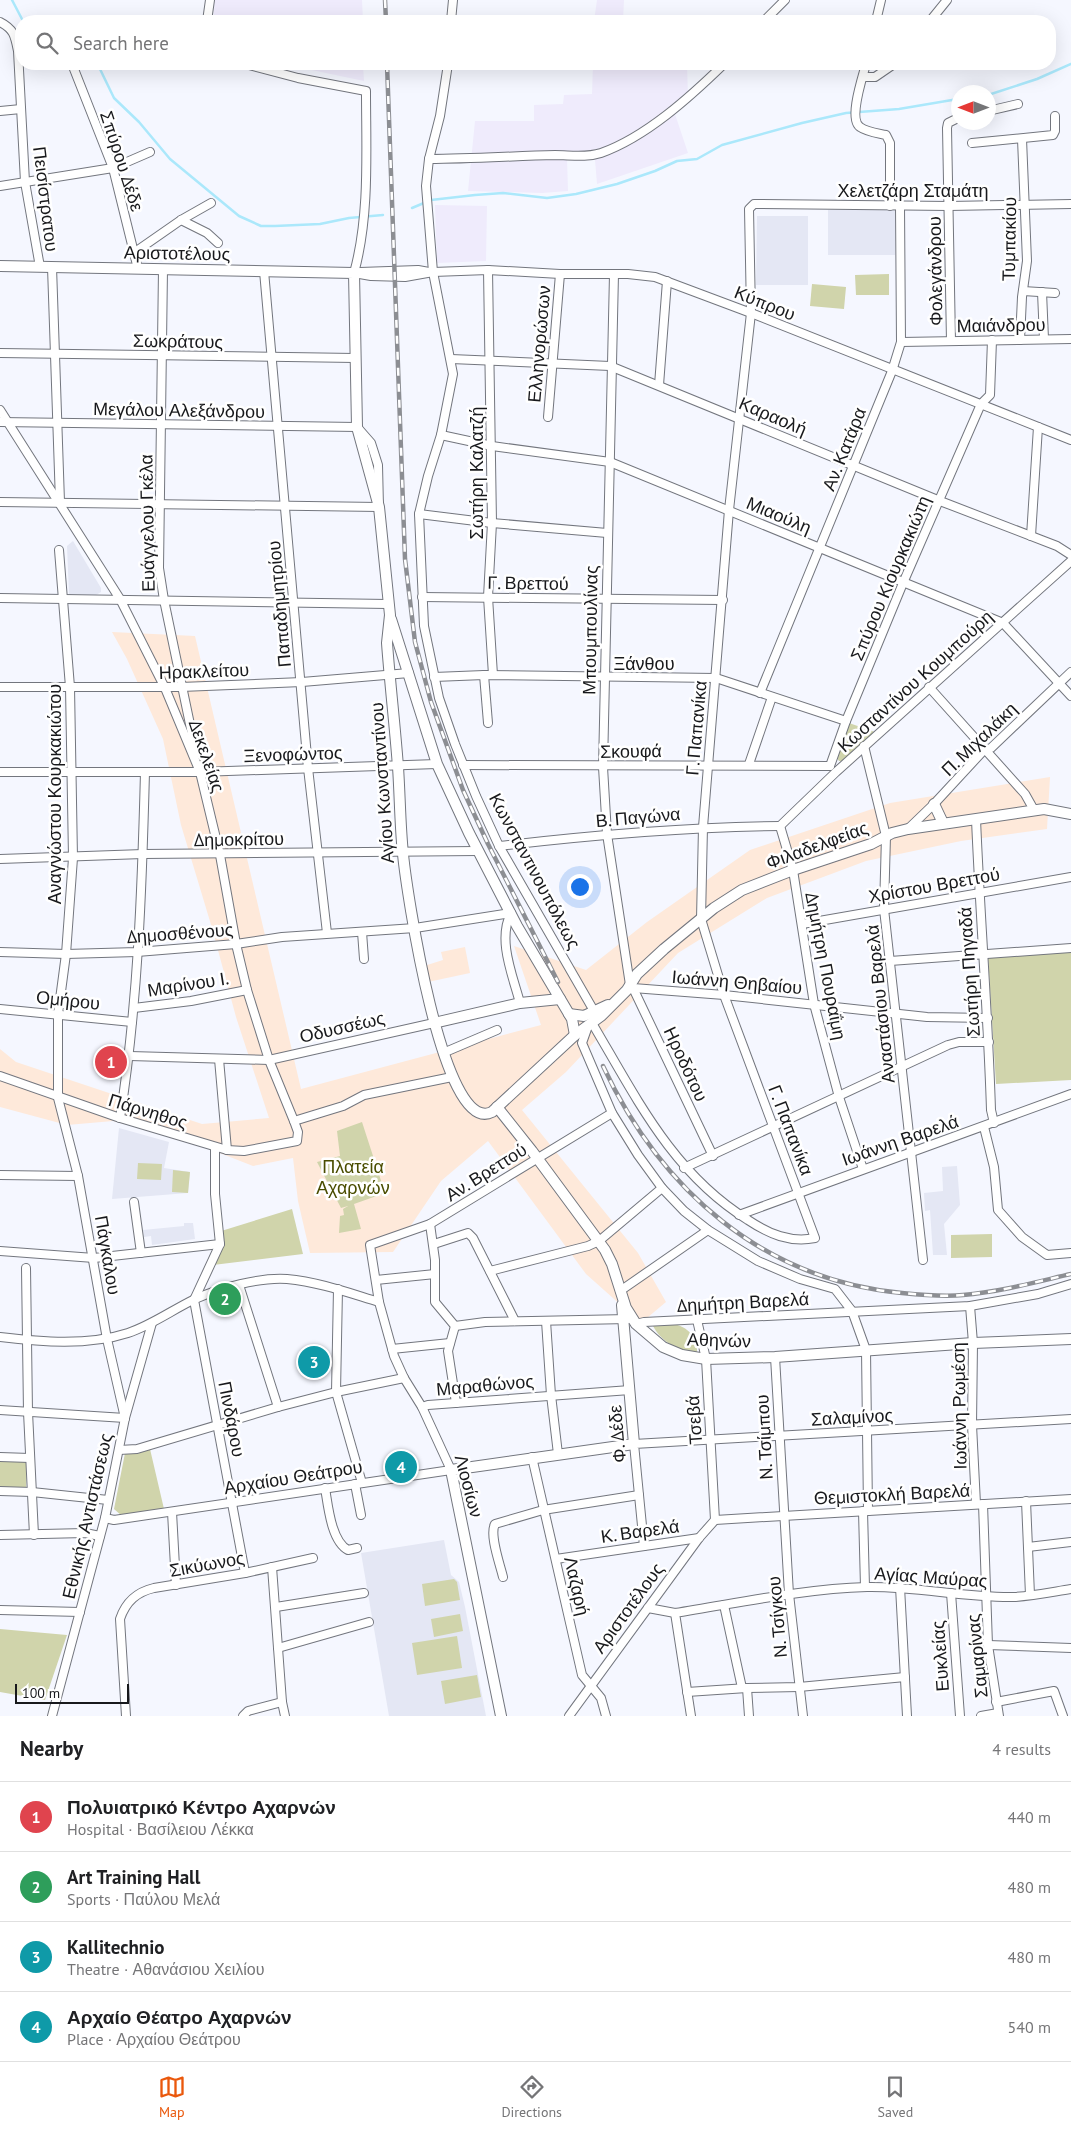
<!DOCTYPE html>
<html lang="en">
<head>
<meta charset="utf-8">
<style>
	:root { --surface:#fff; --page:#f6f6f6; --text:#202124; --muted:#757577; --line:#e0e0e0; --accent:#ea580c }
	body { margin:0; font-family:"PT Sans",sans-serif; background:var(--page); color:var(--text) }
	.compass { position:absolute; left:951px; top:85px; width:45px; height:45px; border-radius:50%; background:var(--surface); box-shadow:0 5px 20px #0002; rotate:270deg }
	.scale { position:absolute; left:15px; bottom:12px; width:114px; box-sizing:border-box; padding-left:5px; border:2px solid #18191c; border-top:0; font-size:14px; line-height:18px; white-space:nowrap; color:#18191c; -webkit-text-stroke:4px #fff; paint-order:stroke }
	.you { position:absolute; left:579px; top:886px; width:18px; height:18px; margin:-12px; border:4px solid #fff; border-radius:50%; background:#1a73e8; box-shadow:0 0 0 8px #1a73e833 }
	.badge { display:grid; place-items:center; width:32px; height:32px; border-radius:50%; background:var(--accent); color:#fff; font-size:16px; font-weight:700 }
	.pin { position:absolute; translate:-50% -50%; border:2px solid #fff; box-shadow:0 1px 5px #0006 }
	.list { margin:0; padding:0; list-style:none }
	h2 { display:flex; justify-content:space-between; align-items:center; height:65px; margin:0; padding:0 20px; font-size:21px }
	h2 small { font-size:16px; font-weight:400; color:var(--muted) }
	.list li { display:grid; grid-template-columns:32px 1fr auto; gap:15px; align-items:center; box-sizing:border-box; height:70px; padding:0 20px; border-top:1px solid var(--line) }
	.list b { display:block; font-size:19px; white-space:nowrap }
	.list p { margin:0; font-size:16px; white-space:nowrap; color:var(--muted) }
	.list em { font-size:16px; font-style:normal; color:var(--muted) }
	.icon { flex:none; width:28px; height:28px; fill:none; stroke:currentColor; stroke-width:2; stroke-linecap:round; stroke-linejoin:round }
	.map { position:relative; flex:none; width:1071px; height:1716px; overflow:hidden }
	.search { position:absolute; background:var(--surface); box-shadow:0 5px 20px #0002; left:15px; right:15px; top:15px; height:55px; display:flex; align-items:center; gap:12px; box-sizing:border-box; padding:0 18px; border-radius:20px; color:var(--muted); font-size:19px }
	.sheet { height:345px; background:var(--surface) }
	nav { display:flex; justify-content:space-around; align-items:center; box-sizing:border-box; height:70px; border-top:1px solid var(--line); background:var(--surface); font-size:14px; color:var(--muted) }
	nav a { display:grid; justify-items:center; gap:2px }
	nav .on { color:var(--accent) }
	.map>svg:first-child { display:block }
	.commercial { fill:#fee9da }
	.industrial { fill:#efebfc }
	.built { fill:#e4e7f4 }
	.green { fill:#d0d4ab }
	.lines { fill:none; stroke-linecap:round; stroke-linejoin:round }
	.stream { stroke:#abe8fb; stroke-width:2.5 }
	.minor-casing { stroke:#73767e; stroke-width:10 }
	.major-casing { stroke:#73767e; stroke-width:12 }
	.minor { stroke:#fff; stroke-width:8 }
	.major { stroke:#fff; stroke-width:10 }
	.rail-casing { stroke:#8c8e93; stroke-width:4.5 }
	.rail { stroke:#fff; stroke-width:2.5; stroke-dasharray:8; stroke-linecap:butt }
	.labels { text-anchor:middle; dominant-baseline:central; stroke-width:5; stroke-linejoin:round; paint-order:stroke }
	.street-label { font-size:18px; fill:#18191c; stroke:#fff }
	.park-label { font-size:18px; fill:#4a4d00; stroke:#fff }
</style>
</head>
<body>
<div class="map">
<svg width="1071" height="1716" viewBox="0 0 1071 1716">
	<rect width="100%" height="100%" fill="#f5f7ff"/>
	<g class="commercial">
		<path d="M112,632L195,636L301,1089L541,1025L514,946L586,970L647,922L750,850L890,803L1050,777L1047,829L961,841L866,861L767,898L678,953L566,1072L522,1110L638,1253L666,1302L641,1323L586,1274L488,1141L441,1181L393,1252L310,1253L298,1201L293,1158L253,1166L189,1141L113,1121L67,1125L0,1107V1049L16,1062L202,1124L269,1118L236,1017L212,928L181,825L163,739L127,659Z"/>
		<path d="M465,947L470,973L428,982L424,966L443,960L441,952Z"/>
	</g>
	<g class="industrial">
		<path d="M215,0H362L363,21H213Z"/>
		<path d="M597,0H624L623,21H594Z"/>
		<path d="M283,64H363L364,81Z"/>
		<path d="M593,64H687L688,98L673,108L688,153L597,184L595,160L567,158L568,191L542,193L468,191L475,121H534V105L563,104L564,95L592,94Z"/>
		<path d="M435,205L487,206L486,261L437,263Z"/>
	</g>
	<g class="built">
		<rect x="828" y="210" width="67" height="45"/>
		<path d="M757,216H808V285H756Z"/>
		<path d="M73,541L101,588V592L96,595L69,594L67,546Z"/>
		<path d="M119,1128L169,1142L164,1168L190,1172L188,1193L112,1199Z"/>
		<path d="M957,1166L960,1205L944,1224L947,1255H933L930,1210L925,1211L924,1193L943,1191L942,1167Z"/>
		<path d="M184,1223H193L195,1239L152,1245L151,1236L144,1237L143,1230L184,1226Z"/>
		<path d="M444,1540L451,1575L459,1582L465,1607L486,1716H389L361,1553Z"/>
	</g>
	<g class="green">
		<path d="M889,274V295H856L855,275Z"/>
		<path d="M812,284L846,287L844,309L810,306Z"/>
		<path d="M849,723L875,732L845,761H839L835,755Z"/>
		<path d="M1071,951V1080L996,1084L988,956Z"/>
		<path d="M362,1122L385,1193L354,1204L361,1229L339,1233L340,1216L344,1215L343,1209L348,1206L341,1208L317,1162L340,1156L337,1131Z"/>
		<path d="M138,1163L162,1164L161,1180L137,1179Z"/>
		<path d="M173,1170L190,1172L188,1193L172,1192Z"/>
		<path d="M292,1209L303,1254L213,1265L218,1232Z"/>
		<path d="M992,1234V1257L951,1258V1235Z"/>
		<path d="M669,1323C685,1325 698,1335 697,1352C679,1351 662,1343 653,1326Z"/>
		<path d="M150,1449L164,1509L122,1516L114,1509L125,1453L137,1454Z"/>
		<path d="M0,1458L27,1461L26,1490L0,1489Z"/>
		<path d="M454,1579L457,1582L460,1600L425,1606L422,1584Z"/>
		<path d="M460,1614L463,1631L434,1637L431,1619Z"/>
		<path d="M0,1629L67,1635L45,1700L0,1692Z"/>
		<path d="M457,1636L462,1668L417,1675L412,1643Z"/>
		<path d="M477,1675L481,1697L445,1704L441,1681Z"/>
	</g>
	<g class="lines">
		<g class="stream">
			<path d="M12,0L23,21"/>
			<path d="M95,64L99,67L114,98L139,122L170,159L239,216L261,226H275L320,224L349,218L383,215"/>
			<path d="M988,95L1037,79L1071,64"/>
			<path d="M412,208L431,200L475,195L503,193L547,198L576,194L617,184L655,171L677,161L697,159L722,145L802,123L846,113L899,109L958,99"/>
		</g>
		<g class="minor-casing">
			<g id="minor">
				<path d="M207,21L210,0"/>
				<path d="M451,21L453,0"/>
				<path d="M764,21L785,0"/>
				<path d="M876,21L881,0"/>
				<path d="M930,21L947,0"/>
				<path d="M0,22C14,29 15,36 18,51L25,182L40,267"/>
				<path d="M72,64L113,168L138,269"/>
				<path d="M245,64L298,78L366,91C366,151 370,215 354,273"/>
				<path d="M448,64L440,116L429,159L426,186L433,272L453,374L441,435L428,476L419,514L424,626L439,698L455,744L476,796L499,846L594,1011"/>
				<path d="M866,64C863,76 848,119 860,127C867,132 877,133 886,135L890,143V206"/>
				<path d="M863,77H875L894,64"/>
				<path d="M0,111L21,109"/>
				<path d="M988,111L1018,104"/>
				<path d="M972,143L1053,135L1055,131V116"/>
				<path d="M429,159C471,159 513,156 555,155C570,155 586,158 601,153C646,137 690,97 724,64"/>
				<path d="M0,186L113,168L150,152"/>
				<path d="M181,220L207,233L218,243"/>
				<path d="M135,252L181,220L211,203"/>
				<path d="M52,267L60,502"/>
				<path d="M163,269L159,568L164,600L196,753"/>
				<path d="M488,270L492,523L488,597L493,675"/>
				<path d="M264,271L308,768L327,933"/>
				<path d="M360,272L418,270L429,272"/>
				<path d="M354,273L371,276L405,277L433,272L488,270L560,274H628L655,277L751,313L1071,440"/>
				<path d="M614,274L603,767L607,834L630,985L633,988L713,1156"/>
				<path d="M1023,291L1055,293"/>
				<path d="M1042,292L1044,339"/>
				<path d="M1020,340L1022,297L1027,261L1022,139"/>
				<path d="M951,341L947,128L948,123L958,118"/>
				<path d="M901,342L1071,339"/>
				<path d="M0,353L355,358"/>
				<path d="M451,359L610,366L940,501L1057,546L1071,555"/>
				<path d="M659,385L667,281"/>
				<path d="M0,410L120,599L165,688L200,772L220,855L236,944L247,990L269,1060L294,1121L298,1132L297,1141L244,1151L227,1150L120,1118L0,1076"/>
				<path d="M548,417L560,274"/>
				<path d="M0,422L357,427L371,443L378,465L379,507L0,502"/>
				<path d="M441,435L492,446L610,462L1003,623L1071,696"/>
				<path d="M419,514L492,523L607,533"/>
				<path d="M1031,536L1038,427"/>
				<path d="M59,550L70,687L73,858L66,954L58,1014V1098L78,1176L107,1339L125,1418"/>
				<path d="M422,597L723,600"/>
				<path d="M0,598L388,604"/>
				<path d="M484,675L488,723"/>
				<path d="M434,677L484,675L716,678L846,721"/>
				<path d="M0,687H181L302,682L409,673"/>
				<path d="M929,687L1025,794L1034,810"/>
				<path d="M760,693L892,371L901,342L900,206"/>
				<path d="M864,746L886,836L884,909L923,1260"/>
				<path d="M749,764L772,697"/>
				<path d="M463,765L830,766"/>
				<path d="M830,766L846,721L903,583L981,404L990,395L992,340"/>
				<path d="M0,772H200L437,764"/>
				<path d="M976,819C980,916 988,1013 991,1110L994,1123"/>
				<path d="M780,826L836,772L1071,561"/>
				<path d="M780,826L793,870L814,1004L839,1097L863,1169"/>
				<path d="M908,829L934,804L984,750L991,748L1071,672"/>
				<path d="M499,846C593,835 685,827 780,826"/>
				<path d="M0,859L143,854L478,851"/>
				<path d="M511,913C497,940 513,976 520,1003"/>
				<path d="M802,924L1071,877"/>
				<path d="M362,932L364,959"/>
				<path d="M0,952L66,954L137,952L236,944L282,937L415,928L511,913"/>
				<path d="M890,961L1071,948"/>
				<path d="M633,988L724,995L927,1017L988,1018"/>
				<path d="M134,1008L191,1001L247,990"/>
				<path d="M0,1009L132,1022"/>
				<path d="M592,1023C636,1097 672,1173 748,1220C769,1234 790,1243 815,1238L724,995L701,919L703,827L729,510L751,313L749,209L754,204L949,206L1071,204"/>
				<path d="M588,1026L582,1043L612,1113L638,1155L662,1188L684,1211L708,1230L758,1261L800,1279L835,1289L852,1311L866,1350L868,1511"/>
				<path d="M443,1053L497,1030"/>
				<path d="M130,1056L269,1060L434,1023"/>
				<path d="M219,1059L227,1150"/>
				<path d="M120,1118C138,1004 142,888 145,772"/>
				<path d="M294,1121L343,1106L364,1095L452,1077"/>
				<path d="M984,1127L994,1167L998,1210L1022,1237L1047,1255L1071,1253"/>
				<path d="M684,1168L948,1045L959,1042H989"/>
				<path d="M0,1175L78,1176"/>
				<path d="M134,1202L141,1253"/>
				<path d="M739,1215C849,1174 961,1135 1071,1094"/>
				<path d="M430,1224L435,1260V1302L455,1326L448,1351L456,1403"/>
				<path d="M434,1244L468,1233L473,1238L515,1321"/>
				<path d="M0,1251L94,1258L220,1244"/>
				<path d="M26,1268L28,1412L34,1535"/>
				<path d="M490,1271L588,1246L599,1241L662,1188"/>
				<path d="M376,1280L435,1274"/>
				<path d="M239,1285L278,1407"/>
				<path d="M338,1289L336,1392L362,1483"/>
				<path d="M620,1291L708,1230"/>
				<path d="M194,1300L245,1573"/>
				<path d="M194,1300L220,1244L215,1194V1147"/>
				<path d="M970,1306L973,1343L972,1425L976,1504"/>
				<path d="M697,1320L706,1359L715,1520"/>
				<path d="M546,1321L551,1395L558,1454"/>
				<path d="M636,1324L644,1322L970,1306L1038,1294L1071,1284"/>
				<path d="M455,1326L485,1322L628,1319"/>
				<path d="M0,1337C41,1342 88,1346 128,1333C152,1325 172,1310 195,1299C220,1288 260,1277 287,1279C319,1282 349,1293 379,1302"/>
				<path d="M392,1349L450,1343"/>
				<path d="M775,1357L789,1594L803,1716"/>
				<path d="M422,1407L428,1405L630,1390"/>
				<path d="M0,1410L125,1418"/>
				<path d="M119,1450L137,1449L278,1407L336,1392L404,1378"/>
				<path d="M0,1457L30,1458"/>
				<path d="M532,1457L582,1675L601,1698L606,1716"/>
				<path d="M355,1484L361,1515"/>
				<path d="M325,1488C328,1505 331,1541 348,1550L357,1548"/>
				<path d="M0,1491L32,1492L108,1500"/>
				<path d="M1026,1501L1030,1595"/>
				<path d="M983,1504L988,1645L999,1716"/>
				<path d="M863,1511L865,1587"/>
				<path d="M172,1512L176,1585"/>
				<path d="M105,1518L114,1520L451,1470L422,1407L404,1378L394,1356L379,1302L370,1245L430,1224L612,1113"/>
				<path d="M715,1520L1071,1499"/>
				<path d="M0,1535L85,1533L100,1536"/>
				<path d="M644,1546L634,1444L1071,1419"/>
				<path d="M1028,1547L1071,1542"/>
				<path d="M556,1559L699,1538"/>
				<path d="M272,1567L282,1702L285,1716"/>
				<path d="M503,1577C500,1564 489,1535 495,1524L543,1510L639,1495"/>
				<path d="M900,1587L907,1716"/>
				<path d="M951,1593L960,1716"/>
				<path d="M724,1605L742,1688"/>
				<path d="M276,1607L364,1593"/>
				<path d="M648,1608L675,1613"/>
				<path d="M0,1610L80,1612"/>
				<path d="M988,1645L1071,1648"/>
				<path d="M278,1648L369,1622"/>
				<path d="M747,1688L749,1716"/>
				<path d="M687,1692L747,1688L799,1687L905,1677"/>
				<path d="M996,1702L1054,1691L1063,1716"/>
				<path d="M52,1716L105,1518L125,1418L152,1323"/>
				<path d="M126,1716L120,1619C126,1601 137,1592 154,1588L245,1573L313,1558"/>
				<path d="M243,1716L248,1711L282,1702"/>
				<path d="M569,1716L699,1538L715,1520"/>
				<path d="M691,1716L675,1613C739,1603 802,1589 867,1587C916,1586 965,1598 1014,1597C1033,1596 1052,1592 1071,1589"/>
				<path d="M981,1716L998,1713"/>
			</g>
		</g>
		<g class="major-casing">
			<g id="major">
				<path d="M0,266L354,273L357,427L379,507L390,615L387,643C390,684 395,726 398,767C400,796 400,825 403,854C406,886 442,1137 492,1112L575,1035L601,1016L627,990L637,974L664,949L714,908L742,890L793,870L871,844L892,833L908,829L1044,809L1071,814"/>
				<path d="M391,619L437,764L469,833L517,926L572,1019L575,1035"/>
				<path d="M934,804L943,823"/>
				<path d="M569,1014L584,1016L608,1005"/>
				<path d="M434,1023L520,1003L560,999"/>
				<path d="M497,1107L532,1151L605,1250L612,1264L626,1308L636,1324L663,1347L682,1355L706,1359L775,1357L973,1343L1071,1339"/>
				<path d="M501,1716L451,1470L634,1444L622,1305"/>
			</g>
		</g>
		<use href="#minor" class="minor"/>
		<use href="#major" class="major"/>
		<g class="rail-casing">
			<g id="rail">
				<path d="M385,0L386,21"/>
				<path d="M387,64L405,559L415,642L431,702L463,790L488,844L558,982"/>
				<path d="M603,1066C661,1190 763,1280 902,1293C922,1295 943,1297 963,1295C999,1292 1036,1282 1071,1274"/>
			</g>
		</g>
		<use href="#rail" class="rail"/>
	</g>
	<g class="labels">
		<g class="street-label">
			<text transform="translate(122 161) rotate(72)">Σπύρου Δέδε</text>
			<text x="913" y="190">Χελετζάρη Σταμάτη</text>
			<text transform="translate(46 199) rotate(83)">Πεισίστρατου</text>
			<text transform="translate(1009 239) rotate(-89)">Τυμπακίου</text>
			<text transform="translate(177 253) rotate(1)">Αριστοτέλους</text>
			<text transform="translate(935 271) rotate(-91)">Φολεγάνδρου</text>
			<text transform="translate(765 303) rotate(22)">Κύπρου</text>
			<text transform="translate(1001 325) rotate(-1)">Μαιάνδρου</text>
			<text transform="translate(178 341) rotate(1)">Σωκράτους</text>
			<text transform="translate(539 344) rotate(-85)">Ελληνορώσων</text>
			<text transform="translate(179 410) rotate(1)">Μεγάλου Αλεξάνδρου</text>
			<text transform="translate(773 416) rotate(23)">Καραολή</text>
			<text transform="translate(844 449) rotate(-68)">Αν. Κατάρα</text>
			<text transform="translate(476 473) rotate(-90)">Σωτήρη Καλατζή</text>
			<text transform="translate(779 515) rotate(23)">Μιαούλη</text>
			<text transform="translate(147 523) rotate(-91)">Ευάγγελου Γκέλα</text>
			<text transform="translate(890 578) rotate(-67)">Σπύρου Κιουρκακιώτη</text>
			<text transform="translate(528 583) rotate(1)">Γ. Βρεττού</text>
			<text transform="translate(279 604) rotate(-95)">Παπαδημητρίου</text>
			<text transform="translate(590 630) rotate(-89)">Μπουμπουλίνας</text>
			<text x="644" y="663">Ξάνθου</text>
			<text transform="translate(204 671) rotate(-2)">Ηρακλείτου</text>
			<text transform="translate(915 681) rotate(-42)">Κωσταντίνου Κουμπούρη</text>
			<text transform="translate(696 728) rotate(-85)">Γ. Παπανίκα</text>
			<text transform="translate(979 739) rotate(-44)">Π. Μιχαλάκη</text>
			<text transform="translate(631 751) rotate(-1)">Σκουφά</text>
			<text transform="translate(293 754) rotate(-2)">Ξενοφώντος</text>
			<text transform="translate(207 756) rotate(71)">Δεκελείας</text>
			<text transform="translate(382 783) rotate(-94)">Αγίου Κωνσταντίνου</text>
			<text transform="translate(54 794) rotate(-90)">Αναγνώστου Κουρκακιώτου</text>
			<text transform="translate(638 817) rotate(-5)">Β. Παγώνα</text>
			<text transform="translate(239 839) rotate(-1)">Δημοκρίτου</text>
			<text transform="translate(817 845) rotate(-20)">Φιλαδελφείας</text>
			<text transform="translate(535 871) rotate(62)">Κωνσταντινουπόλεως</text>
			<text transform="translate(934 885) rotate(-10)">Χρίστου Βρεττού</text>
			<text transform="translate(180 933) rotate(-4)">Δημοσθένους</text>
			<text transform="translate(826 966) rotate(79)">Δημήτρη Πουραΐμη</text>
			<text transform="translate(969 972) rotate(-94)">Σωτήρη Πηγαδά</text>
			<text transform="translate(737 982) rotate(5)">Ιωάννη Θηβαίου</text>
			<text transform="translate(188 984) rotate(-9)">Μαρίνου Ι.</text>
			<text transform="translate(68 1000) rotate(6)">Ομήρου</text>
			<text transform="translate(880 1004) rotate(-96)">Αναστάσιου Βαρελά</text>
			<text transform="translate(342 1027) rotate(-13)">Οδυσσέως</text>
			<text transform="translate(686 1064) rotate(65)">Ηροδότου</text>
			<text transform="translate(148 1111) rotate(17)">Πάρνηθος</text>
			<text transform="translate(791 1130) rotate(69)">Γ. Παπανίκα</text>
			<text transform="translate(900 1140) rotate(-19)">Ιωάννη Βαρελά</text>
			<text transform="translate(486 1172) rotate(-32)">Αν. Βρεττού</text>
			<text transform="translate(108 1255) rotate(80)">Πάγκαλου</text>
			<text transform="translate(743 1302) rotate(-3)">Δημήτρη Βαρελά</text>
			<text transform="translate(719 1340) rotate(2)">Αθηνών</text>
			<text transform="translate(485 1385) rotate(-5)">Μαραθώνος</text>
			<text transform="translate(959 1406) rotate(-91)">Ιωάννη Ρωμέση</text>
			<text transform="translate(852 1417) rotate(-3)">Σαλαμίνος</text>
			<text transform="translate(232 1419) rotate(79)">Πινδάρου</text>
			<text transform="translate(694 1420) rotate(-94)">Τσεβά</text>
			<text transform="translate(617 1434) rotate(-95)">Φ. Δέδε</text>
			<text transform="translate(764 1437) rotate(-93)">N. Τσίμπου</text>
			<text transform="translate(293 1477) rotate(-9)">Αρχαίου Θεάτρου</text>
			<text transform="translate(469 1486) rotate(75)">Λιοσίων</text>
			<text transform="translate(892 1494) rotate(-3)">Θεμιστοκλή Βαρελά</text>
			<text transform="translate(87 1516) rotate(-77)">Εθνικής Αντιστάσεως</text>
			<text transform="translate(640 1531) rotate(-8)">Κ. Βαρελά</text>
			<text transform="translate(207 1564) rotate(-10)">Σικύωνος</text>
			<text transform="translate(931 1577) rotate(4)">Αγίας Μαύρας</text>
			<text transform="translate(577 1586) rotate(77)">Λαζαρή</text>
			<text transform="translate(628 1608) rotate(-54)">Αριστοτέλους</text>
			<text transform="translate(777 1617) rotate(-95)">Ν. Τσίγκου</text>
			<text transform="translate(940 1656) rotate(-94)">Ευκλείας</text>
			<text transform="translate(977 1656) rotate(-96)">Σαμαρίνας</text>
		</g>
		<g class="park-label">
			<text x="353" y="1166">Πλατεία<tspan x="353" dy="21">Αχαρνών</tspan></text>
		</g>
	</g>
</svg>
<svg class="compass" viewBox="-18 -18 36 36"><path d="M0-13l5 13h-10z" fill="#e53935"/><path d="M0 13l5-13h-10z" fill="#757577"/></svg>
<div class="scale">100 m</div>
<div class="you"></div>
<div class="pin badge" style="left:111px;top:1062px;background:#e0444e">1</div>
<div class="pin badge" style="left:225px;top:1299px;background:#2e9e5b">2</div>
<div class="pin badge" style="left:314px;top:1362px;background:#0f9aa8">3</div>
<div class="pin badge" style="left:401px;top:1467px;background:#0f9aa8">4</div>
<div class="search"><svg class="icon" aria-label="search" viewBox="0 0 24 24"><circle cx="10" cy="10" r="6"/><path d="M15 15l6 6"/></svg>Search here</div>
</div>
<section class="sheet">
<h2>Nearby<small>4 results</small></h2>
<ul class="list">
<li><span class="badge" style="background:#e0444e">1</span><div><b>Πολυιατρικό Κέντρο Αχαρνών</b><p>Hospital · Βασίλειου Λέκκα</p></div><em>440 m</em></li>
<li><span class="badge" style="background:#2e9e5b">2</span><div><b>Art Training Hall</b><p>Sports · Παύλου Μελά</p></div><em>480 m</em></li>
<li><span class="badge" style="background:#0f9aa8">3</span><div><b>Kallitechnio</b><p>Theatre · Αθανάσιου Χειλίου</p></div><em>480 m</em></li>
<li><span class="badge" style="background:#0f9aa8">4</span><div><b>Αρχαίο Θέατρο Αχαρνών</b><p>Place · Αρχαίου Θεάτρου</p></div><em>540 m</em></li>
</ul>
</section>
<nav>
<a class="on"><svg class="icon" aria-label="map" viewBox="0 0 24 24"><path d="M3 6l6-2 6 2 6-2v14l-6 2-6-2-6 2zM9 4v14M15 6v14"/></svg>Map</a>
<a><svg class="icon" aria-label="directions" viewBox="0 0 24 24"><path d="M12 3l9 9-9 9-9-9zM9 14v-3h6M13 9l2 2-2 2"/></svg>Directions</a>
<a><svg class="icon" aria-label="saved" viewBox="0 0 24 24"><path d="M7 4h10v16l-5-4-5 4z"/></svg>Saved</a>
</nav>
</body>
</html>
